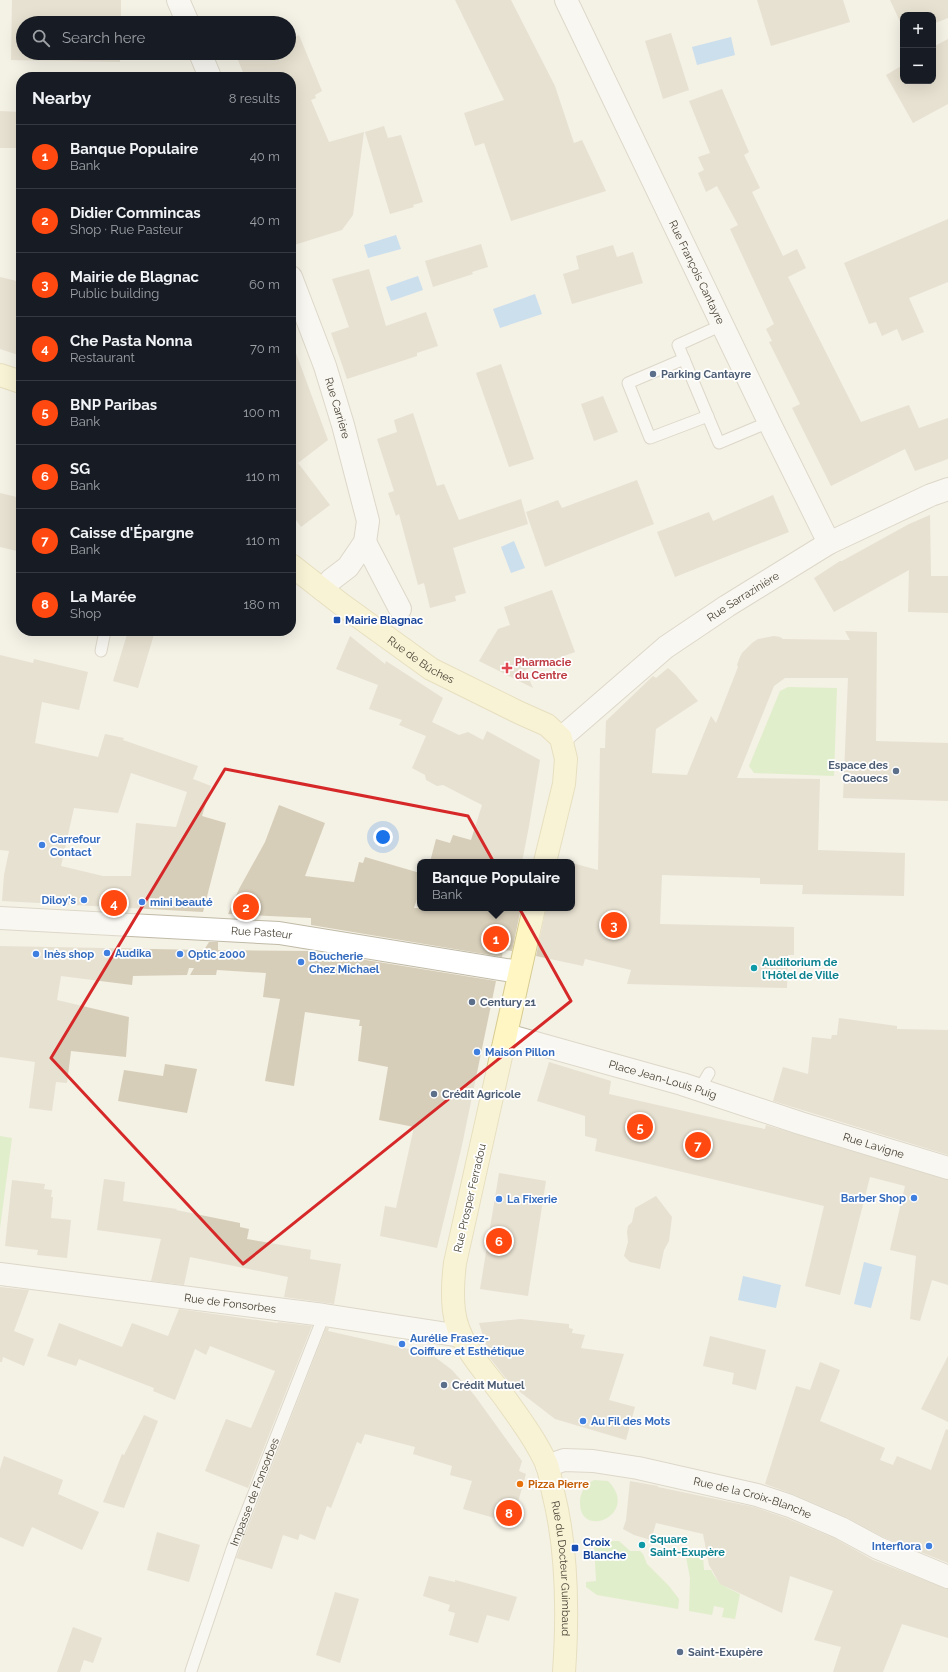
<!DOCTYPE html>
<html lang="en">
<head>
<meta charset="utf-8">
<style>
	:root { --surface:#171b24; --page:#20242c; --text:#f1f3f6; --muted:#9ea1a6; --line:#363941; --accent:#ff4911 }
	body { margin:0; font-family:Raleway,sans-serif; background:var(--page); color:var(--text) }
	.controls { position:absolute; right:12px; top:12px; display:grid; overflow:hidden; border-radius:8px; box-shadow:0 4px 16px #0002 }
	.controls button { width:36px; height:36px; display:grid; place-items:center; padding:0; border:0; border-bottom:1px solid var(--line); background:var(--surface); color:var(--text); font:20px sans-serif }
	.you { position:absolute; left:383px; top:837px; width:14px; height:14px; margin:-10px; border:3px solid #fff; border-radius:50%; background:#1a73e8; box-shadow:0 0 0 6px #1a73e833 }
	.badge { display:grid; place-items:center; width:26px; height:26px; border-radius:50%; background:var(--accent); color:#fff; font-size:13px; font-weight:700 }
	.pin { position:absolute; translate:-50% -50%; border:2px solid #fff; box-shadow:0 1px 4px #0006 }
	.popup { position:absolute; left:417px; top:859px; width:158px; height:52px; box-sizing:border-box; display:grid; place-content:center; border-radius:8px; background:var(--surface); filter:drop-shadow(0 1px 3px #0005); font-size:13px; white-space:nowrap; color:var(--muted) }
	.popup b { font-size:15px; color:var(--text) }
	.popup::after { content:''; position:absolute; left:50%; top:100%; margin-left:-8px; border:8px solid transparent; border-top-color:var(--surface) }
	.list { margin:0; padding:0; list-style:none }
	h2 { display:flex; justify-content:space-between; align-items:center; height:52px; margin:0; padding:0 16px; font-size:17px }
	h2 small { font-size:13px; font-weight:400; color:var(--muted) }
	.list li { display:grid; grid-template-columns:26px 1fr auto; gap:12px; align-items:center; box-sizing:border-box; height:64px; padding:0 16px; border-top:1px solid var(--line) }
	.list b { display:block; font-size:15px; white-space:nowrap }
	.list p { margin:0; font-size:13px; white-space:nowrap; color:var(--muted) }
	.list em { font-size:13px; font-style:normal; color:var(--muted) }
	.icon { flex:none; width:22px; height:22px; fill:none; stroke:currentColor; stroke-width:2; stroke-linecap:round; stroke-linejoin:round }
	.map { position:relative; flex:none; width:948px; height:1672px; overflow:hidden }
	.search { position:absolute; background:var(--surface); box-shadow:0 4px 16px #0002; left:16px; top:16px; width:280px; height:44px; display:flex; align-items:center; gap:10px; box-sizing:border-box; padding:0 14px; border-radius:22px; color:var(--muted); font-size:15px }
	.panel { position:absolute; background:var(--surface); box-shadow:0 4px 16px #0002; left:16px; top:72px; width:280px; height:564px; border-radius:16px }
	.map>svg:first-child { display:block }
	.green { fill:#c8ecaa }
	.water { fill:#9bc9f6 }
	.building { fill:#d7ceb9; fill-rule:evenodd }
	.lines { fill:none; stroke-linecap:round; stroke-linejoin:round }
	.lane-casing { stroke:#c0baa7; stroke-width:13 }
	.street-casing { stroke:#c0baa7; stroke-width:24 }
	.secondary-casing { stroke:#d7cb90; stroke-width:24 }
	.lane { stroke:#fff; stroke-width:11 }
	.street { stroke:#fff; stroke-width:22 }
	.secondary { stroke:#fff6c4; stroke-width:22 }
	.marked { fill:none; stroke:#d62828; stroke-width:3; stroke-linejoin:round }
	.service-dot { fill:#5c6f8a; stroke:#fff; stroke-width:1.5 }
	.transit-dot { fill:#1a4fb4; stroke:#fff; stroke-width:1.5 }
	.health-dot { fill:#e0444e; stroke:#fff; stroke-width:1.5 }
	.shop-dot { fill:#3f7fe0; stroke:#fff; stroke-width:1.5 }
	.culture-dot { fill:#0f9aa8; stroke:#fff; stroke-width:1.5 }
	.food-dot { fill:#e8710a; stroke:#fff; stroke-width:1.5 }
	.labels { text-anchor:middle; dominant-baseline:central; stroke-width:3.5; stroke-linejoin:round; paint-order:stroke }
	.street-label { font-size:11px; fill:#474134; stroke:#fff }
	.service-label { font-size:11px; font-weight:bold; fill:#4e5e75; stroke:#fff; text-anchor:start }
	.transit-label { font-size:11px; font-weight:bold; fill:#164399; stroke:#fff; text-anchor:start }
	.health-label { font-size:11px; font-weight:bold; fill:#be3a42; stroke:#fff; text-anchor:start }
	.shop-label { font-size:11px; font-weight:bold; fill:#366cbe; stroke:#fff; text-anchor:start }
	.culture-label { font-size:11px; font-weight:bold; fill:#0d838f; stroke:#fff; text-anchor:start }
	.food-label { font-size:11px; font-weight:bold; fill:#c56008; stroke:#fff; text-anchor:start }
</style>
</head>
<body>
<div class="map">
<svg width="948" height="1672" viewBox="0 0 948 1672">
	<rect width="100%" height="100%" fill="#f4f1e5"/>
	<g class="green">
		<path d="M788,687L837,688L834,776L754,773L749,766L780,691Z"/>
		<path d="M0,1136L12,1138L0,1228Z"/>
		<path d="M594,1480L608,1481C641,1514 579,1541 580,1502C580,1492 586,1484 594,1480Z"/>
		<path d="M615,1541H619L630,1551H640L643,1554L647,1564L669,1586L679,1599L678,1609L597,1595L586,1587V1582L596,1581L594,1542Z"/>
		<path d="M693,1556H703L704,1570H711C717,1583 727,1588 740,1594L735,1619L722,1617L724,1608L714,1606L712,1615L689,1611L690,1578L686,1557Z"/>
	</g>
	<g class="water">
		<path d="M731,37L735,55L697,65L692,47Z"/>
		<path d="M396,235L401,249L368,258L364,245Z"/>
		<path d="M418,276L423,290L391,301L386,287Z"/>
		<path d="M535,294L542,314L500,328L493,309Z"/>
		<path d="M514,541L525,568L511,573L501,547Z"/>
		<path d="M864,1262L882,1267L871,1308L854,1304Z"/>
		<path d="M743,1276L781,1285L776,1308L738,1300Z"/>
	</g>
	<g class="building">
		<path d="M12,0H121V23H23V53H120V62L11,60Z"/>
		<path d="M455,0H511L555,86L574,143L582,140L606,191L511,221L484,143L475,146L464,113L504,100Z"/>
		<path d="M757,0H843L850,22L771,46Z"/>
		<path d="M890,0H948V18L933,24V15H903V28Z"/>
		<path d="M671,33L689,90L663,99L645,41Z"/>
		<path d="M289,34L291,38L299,35L322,91L315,95L316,98L311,100L329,142L364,132L353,215L342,230L291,246V77H245L235,53H289Z"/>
		<path d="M948,39V104L913,123L886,75L903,65V81H933V47Z"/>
		<path d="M722,89L749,152L744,155L760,188L752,192L783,256L797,249L806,268L788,277L861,422L909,405L919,428L948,418V459L915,471L905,449L831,486L792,408L800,404L769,342L772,341L766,329L774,324L730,229L738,225L717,186L706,192L698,173L704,170L698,157L710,153L689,101Z"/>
		<path d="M0,111L21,112V148H0Z"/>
		<path d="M384,126L388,138L401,135L423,202L413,205L414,207L390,214L365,132Z"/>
		<path d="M948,219V282L909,298L924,332L902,341L897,329L882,336L876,322L869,324L844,263Z"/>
		<path d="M481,244L488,267L472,272L473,274L433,287L425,261Z"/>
		<path d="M613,245L617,257L633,252L643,283L572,304L563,274L579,269L576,256Z"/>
		<path d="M369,269L386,326L426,312L438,346L417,353V356L347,379L331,333L349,327L332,279Z"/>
		<path d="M0,277L21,282V356L0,349Z"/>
		<path d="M291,345H293L328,440L298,463L330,505L301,527L291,513Z"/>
		<path d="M501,364L534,459L509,467L476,373Z"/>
		<path d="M603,396L618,432L594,441L581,404Z"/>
		<path d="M413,413L437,486L444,484L459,520L521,499L528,524L453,548L466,593L455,596L456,601L430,608L424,583L418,585L399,514L396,516L388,493L394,491L377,439L397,432L394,420Z"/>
		<path d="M637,480L654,524L545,567L526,512L558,500L562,508Z"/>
		<path d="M0,493L21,498V552L0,547Z"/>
		<path d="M773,495L789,532L675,577L657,532L709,512L713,521Z"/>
		<path d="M930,515L931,576H948V613L908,612L909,570L834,612L814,578L840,561H842L909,524Z"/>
		<path d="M552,590L575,652L525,670L533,688L479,661L498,629L510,625L504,607Z"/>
		<path d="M128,631H155L138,688L113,681Z"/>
		<path d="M845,631L877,632L876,741L948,743V801L843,798L848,678H785L774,686L737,778L820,779L818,850L905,853L904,896L802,894L803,885L760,884V878L662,875L660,924L794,927V955H788L787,988L627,984L631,970L585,959L583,966L536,956L546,908H572V863L598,870L600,748H605L606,721L653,676L656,678L668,668L676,675L698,701L656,729L652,773L687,775L711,716L716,723L738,667L737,665L739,659L742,653L752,643L758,639L774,636L780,637L783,639L850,640Z"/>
		<path d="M350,636L385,664L386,661L443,698L432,722L459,735L468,732L483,740L487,731L540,760L529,826L522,862H430L436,839L450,843L453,835L471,840L482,805L443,785L437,786L426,780L425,775L412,768L426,736L399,725L402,720L369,709L378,685L336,669Z"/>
		<path d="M0,655L33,663L34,659L88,672L79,710L42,702L35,743L98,757L105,734L124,738L123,740L198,766L193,779L211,786L202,816L226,823L203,912L2,901L4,875L9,851L0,850ZM131,773L187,792L176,827L136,823L131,876H103L61,866L74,808L118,813Z"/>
		<path d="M279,805L325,823L305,876L354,882L359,862L363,863L365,857L420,873V890L414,908H521L512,951L503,950L502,957L311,925V918L228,914L239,889L265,842Z"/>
		<path d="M209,942H218V950L310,951L496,981L461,1150L437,1248L380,1236L385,1206L396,1208L414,1127L379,1120L388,1067L358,1061L362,1026H359L360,1020L305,1012L294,1086L265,1081L280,999L263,997L266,973L217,970L216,975H190L194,968H189L187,975L133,976L132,985L61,976L57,1000L129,1017L126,1057L71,1051L67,1083L56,1082L52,1111L29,1108L35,1062L0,1057V946L204,950Z"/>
		<path d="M839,1018L897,1026V1029L948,1030V1155L773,1101L783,1067L808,1074L812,1037L831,1039L832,1035H837Z"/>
		<path d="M549,1062L611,1081L609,1094L741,1124L765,1129L766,1125L948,1180V1285L932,1280L920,1321L910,1319L916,1256L890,1250L905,1186L870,1177L840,1295L805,1286L824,1206L595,1151L597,1139L585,1136V1116L537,1101Z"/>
		<path d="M165,1064L197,1069L187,1113L118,1101L124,1070L163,1076Z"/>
		<path d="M499,1173L546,1181L528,1296L480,1289Z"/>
		<path d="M104,1179L125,1182L123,1201L177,1209L176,1210L240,1223V1227L249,1229L247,1239L311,1250L310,1259L341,1264L334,1304L284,1297L288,1277L190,1257L184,1285L151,1281L161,1239L97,1230Z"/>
		<path d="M12,1180L45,1184L44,1189L52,1190L51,1197H53L51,1218L71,1220L67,1258L37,1255L38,1250L5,1246Z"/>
		<path d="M656,1196L672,1217L669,1241L664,1250L660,1269L630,1262L624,1256L628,1242L627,1232L628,1226L632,1222L635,1208Z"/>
		<path d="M0,1287L29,1290L14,1331L34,1339L24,1366L3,1357L2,1362H0Z"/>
		<path d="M179,1309L278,1323V1322L312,1326L248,1488L205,1471L226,1419L251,1428L275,1371L210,1346L206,1355L195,1349L175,1400L153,1391L154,1388L79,1359L76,1366L47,1356L59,1323L122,1347L132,1323L168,1336Z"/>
		<path d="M521,1319L569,1324V1328L573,1329L572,1333L585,1335L581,1348L624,1354L609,1400L635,1407L626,1440L555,1419L511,1385L490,1358L479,1323Z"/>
		<path d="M326,1328H329L328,1331L431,1354L452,1370L475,1396L522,1461L519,1471L526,1474L512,1523L463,1509L472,1481L450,1475L452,1466L413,1454L415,1447L365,1434L361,1444L357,1442L331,1508L327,1506L315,1540L300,1534L298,1540L283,1535L272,1569L236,1558Z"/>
		<path d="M710,1336L766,1350L756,1390L732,1384L734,1373L703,1366Z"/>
		<path d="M948,1356V1422L921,1409Z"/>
		<path d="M820,1362L840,1370L820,1421L885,1448L880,1460L893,1465L897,1456L931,1470L946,1429L948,1430V1563L883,1537L846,1517L795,1495L765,1484L796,1386L810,1390Z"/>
		<path d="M144,1415L158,1421L124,1508L103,1502L122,1454L124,1455Z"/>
		<path d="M4,1456L63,1480L58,1494L99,1512L82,1550L32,1527L23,1547L0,1537V1469Z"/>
		<path d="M630,1481L658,1486V1487L754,1507L786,1518L836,1539L873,1560L948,1589V1638L902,1624L883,1672H833L841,1647L814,1640L833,1591L790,1576L782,1613L720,1584L709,1565L703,1534L656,1523L651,1540L634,1535L623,1529L626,1520Z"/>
		<path d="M157,1532L200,1545L189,1582L147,1570Z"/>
		<path d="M429,1576L455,1582V1580L517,1597L509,1621L487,1615L478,1643L449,1635L455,1613L448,1611L450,1605L423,1596Z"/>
		<path d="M335,1592L359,1599L340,1663L316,1655Z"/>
		<path d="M73,1627L102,1638L93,1663L84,1660L80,1672H57Z"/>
	</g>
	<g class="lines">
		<g class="lane-casing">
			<g id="lane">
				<path d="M722,325L678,345L719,443L769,422"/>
				<path d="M684,359L628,383L650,438L708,416"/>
				<path d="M101,651L105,631"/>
				<path d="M699,1090L709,1073"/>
				<path id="s1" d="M191,1671L232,1549L324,1315"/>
			</g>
		</g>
		<g class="street-casing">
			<g id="street">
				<path d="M178,0L188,23"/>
				<path id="s2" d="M566,0L769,422L829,543"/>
				<path d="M200,53L210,77"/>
				<path id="s3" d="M291,277L325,366L343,425L368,521L365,542L348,567L331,580L323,590"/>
				<path d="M365,542L400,609"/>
				<path id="s4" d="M561,738L666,647L727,606L829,543L931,495L948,489"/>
				<path id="s5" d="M0,918L279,933L519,972"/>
				<path id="s6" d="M507,1035L682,1084L800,1123L948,1168"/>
				<path id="s7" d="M0,1274L324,1315L461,1336"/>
				<path id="s8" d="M547,1466L564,1460L593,1461L638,1468L757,1495L790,1506L841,1528L878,1548L948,1577"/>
			</g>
		</g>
		<g class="secondary-casing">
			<g id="secondary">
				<path d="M0,375L21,382"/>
				<path id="s9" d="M291,565L341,604L431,669L520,713L547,725L561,738L566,759L564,784L545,862"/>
				<path id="s10" d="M534,908L455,1263C453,1279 452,1295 454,1311C458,1345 486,1372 505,1398C520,1419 537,1442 547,1465C550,1473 551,1483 553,1492C567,1547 568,1615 564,1672"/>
			</g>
		</g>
		<use href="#lane" class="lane"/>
		<use href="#street" class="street"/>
		<use href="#secondary" class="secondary"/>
	</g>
	<path d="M0 0H948V1672H0ZM225,769L468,816L571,1001L243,1264L51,1058Z" fill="#f4f1e5" fill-opacity=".55" fill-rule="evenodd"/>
	<path class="marked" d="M225,769L468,816L571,1001L243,1264L51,1058Z"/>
	<g class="service-dot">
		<circle cx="653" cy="374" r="4"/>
		<circle cx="896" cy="771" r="4"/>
		<circle cx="472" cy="1002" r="4"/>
		<circle cx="434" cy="1094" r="4"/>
		<circle cx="444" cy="1385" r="4"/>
		<circle cx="680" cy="1652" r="4"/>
	</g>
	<g class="transit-dot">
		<rect x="333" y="616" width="8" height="8" rx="2"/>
		<rect x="571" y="1544" width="8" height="8" rx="2"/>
	</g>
	<path class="health-dot" d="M505 662h4v4h4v4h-4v4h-4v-4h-4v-4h4z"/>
	<g class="shop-dot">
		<circle cx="42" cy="845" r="4"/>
		<circle cx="84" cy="900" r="4"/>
		<circle cx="142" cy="902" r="4"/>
		<circle cx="107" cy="953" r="4"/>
		<circle cx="36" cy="954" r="4"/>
		<circle cx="180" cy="954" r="4"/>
		<circle cx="301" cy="962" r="4"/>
		<circle cx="477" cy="1052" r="4"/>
		<circle cx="914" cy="1198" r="4"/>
		<circle cx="499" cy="1199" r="4"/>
		<circle cx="402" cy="1344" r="4"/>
		<circle cx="583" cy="1421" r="4"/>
		<circle cx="929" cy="1546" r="4"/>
	</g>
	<g class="culture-dot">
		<circle cx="754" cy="968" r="4"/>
		<circle cx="642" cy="1545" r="4"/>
	</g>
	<circle class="food-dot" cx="520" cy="1484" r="4"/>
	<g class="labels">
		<g class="street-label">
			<text stroke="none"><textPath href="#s2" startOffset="302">Rue François Cantayre</textPath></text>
			<text stroke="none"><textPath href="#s3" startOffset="139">Rue Carrière</textPath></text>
			<text stroke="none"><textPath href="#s4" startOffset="231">Rue Sarrazinière</textPath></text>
			<text stroke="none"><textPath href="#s9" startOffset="161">Rue de Bûches</textPath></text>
			<text stroke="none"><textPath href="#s5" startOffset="262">Rue Pasteur</textPath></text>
			<text stroke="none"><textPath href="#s6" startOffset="162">Place Jean-Louis Puig</textPath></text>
			<text stroke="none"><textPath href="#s6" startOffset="383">Rue Lavigne</textPath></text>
			<text transform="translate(470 1198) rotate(-77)">Rue Prosper Ferradou</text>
			<text stroke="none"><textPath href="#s7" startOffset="232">Rue de Fonsorbes</textPath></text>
			<text stroke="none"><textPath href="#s1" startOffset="190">Impasse de Fonsorbes</textPath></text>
			<text stroke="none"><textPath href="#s8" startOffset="211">Rue de la Croix-Blanche</textPath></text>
			<text stroke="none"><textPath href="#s10" startOffset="698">Rue du Docteur Guimbaud</textPath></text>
		</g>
		<g class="service-label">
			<text x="661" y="374">Parking Cantayre</text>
			<text x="888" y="765" text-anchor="end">Espace des<tspan x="888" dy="13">Caouecs</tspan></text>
			<text x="480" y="1002">Century 21</text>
			<text x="442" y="1094">Crédit Agricole</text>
			<text x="452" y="1385">Crédit Mutuel</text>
			<text x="688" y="1652">Saint-Exupère</text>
		</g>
		<g class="transit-label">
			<text x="345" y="620">Mairie Blagnac</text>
			<text x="583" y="1542">Croix<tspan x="583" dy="13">Blanche</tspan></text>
		</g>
		<g class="health-label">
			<text x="515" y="662">Pharmacie<tspan x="515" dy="13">du Centre</tspan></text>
		</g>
		<g class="shop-label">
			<text x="50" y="839">Carrefour<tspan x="50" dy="13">Contact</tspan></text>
			<text x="76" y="900" text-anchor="end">Diloy's</text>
			<text x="150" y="902">mini beauté</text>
			<text x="115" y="953">Audika</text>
			<text x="44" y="954">Inès shop</text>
			<text x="188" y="954">Optic 2000</text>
			<text x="309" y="956">Boucherie<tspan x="309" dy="13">Chez Michael</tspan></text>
			<text x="485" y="1052">Maison Pillon</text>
			<text x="906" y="1198" text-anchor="end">Barber Shop</text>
			<text x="507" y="1199">La Fixerie</text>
			<text x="410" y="1338">Aurélie Frasez-<tspan x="410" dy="13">Coiffure et Esthétique</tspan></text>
			<text x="591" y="1421">Au Fil des Mots</text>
			<text x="921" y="1546" text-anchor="end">Interflora</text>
		</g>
		<g class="culture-label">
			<text x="762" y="962">Auditorium de<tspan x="762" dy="13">l'Hôtel de Ville</tspan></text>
			<text x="650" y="1539">Square<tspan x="650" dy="13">Saint-Exupère</tspan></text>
		</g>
		<g class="food-label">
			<text x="528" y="1484">Pizza Pierre</text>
		</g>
	</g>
</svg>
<div class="controls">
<button>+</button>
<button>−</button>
</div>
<div class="you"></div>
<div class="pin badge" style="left:496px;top:939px">1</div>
<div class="popup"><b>Banque Populaire</b>Bank</div>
<div class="pin badge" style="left:246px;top:907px">2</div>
<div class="pin badge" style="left:614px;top:925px">3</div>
<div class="pin badge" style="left:114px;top:903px">4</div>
<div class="pin badge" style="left:640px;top:1127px">5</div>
<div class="pin badge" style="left:499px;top:1241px">6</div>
<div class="pin badge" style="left:698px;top:1145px">7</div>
<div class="pin badge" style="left:509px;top:1513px">8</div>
<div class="search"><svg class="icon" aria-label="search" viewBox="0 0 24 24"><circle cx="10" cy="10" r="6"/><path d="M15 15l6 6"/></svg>Search here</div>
<section class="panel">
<h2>Nearby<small>8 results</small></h2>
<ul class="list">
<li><span class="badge">1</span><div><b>Banque Populaire</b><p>Bank</p></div><em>40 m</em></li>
<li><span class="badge">2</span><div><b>Didier Commincas</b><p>Shop · Rue Pasteur</p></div><em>40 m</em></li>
<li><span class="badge">3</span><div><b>Mairie de Blagnac</b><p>Public building</p></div><em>60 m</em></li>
<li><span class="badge">4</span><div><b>Che Pasta Nonna</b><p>Restaurant</p></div><em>70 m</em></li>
<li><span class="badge">5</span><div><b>BNP Paribas</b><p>Bank</p></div><em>100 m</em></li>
<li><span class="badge">6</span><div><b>SG</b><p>Bank</p></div><em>110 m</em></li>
<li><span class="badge">7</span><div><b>Caisse d'Épargne</b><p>Bank</p></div><em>110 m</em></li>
<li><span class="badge">8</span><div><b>La Marée</b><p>Shop</p></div><em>180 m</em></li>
</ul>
</section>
</div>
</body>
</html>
